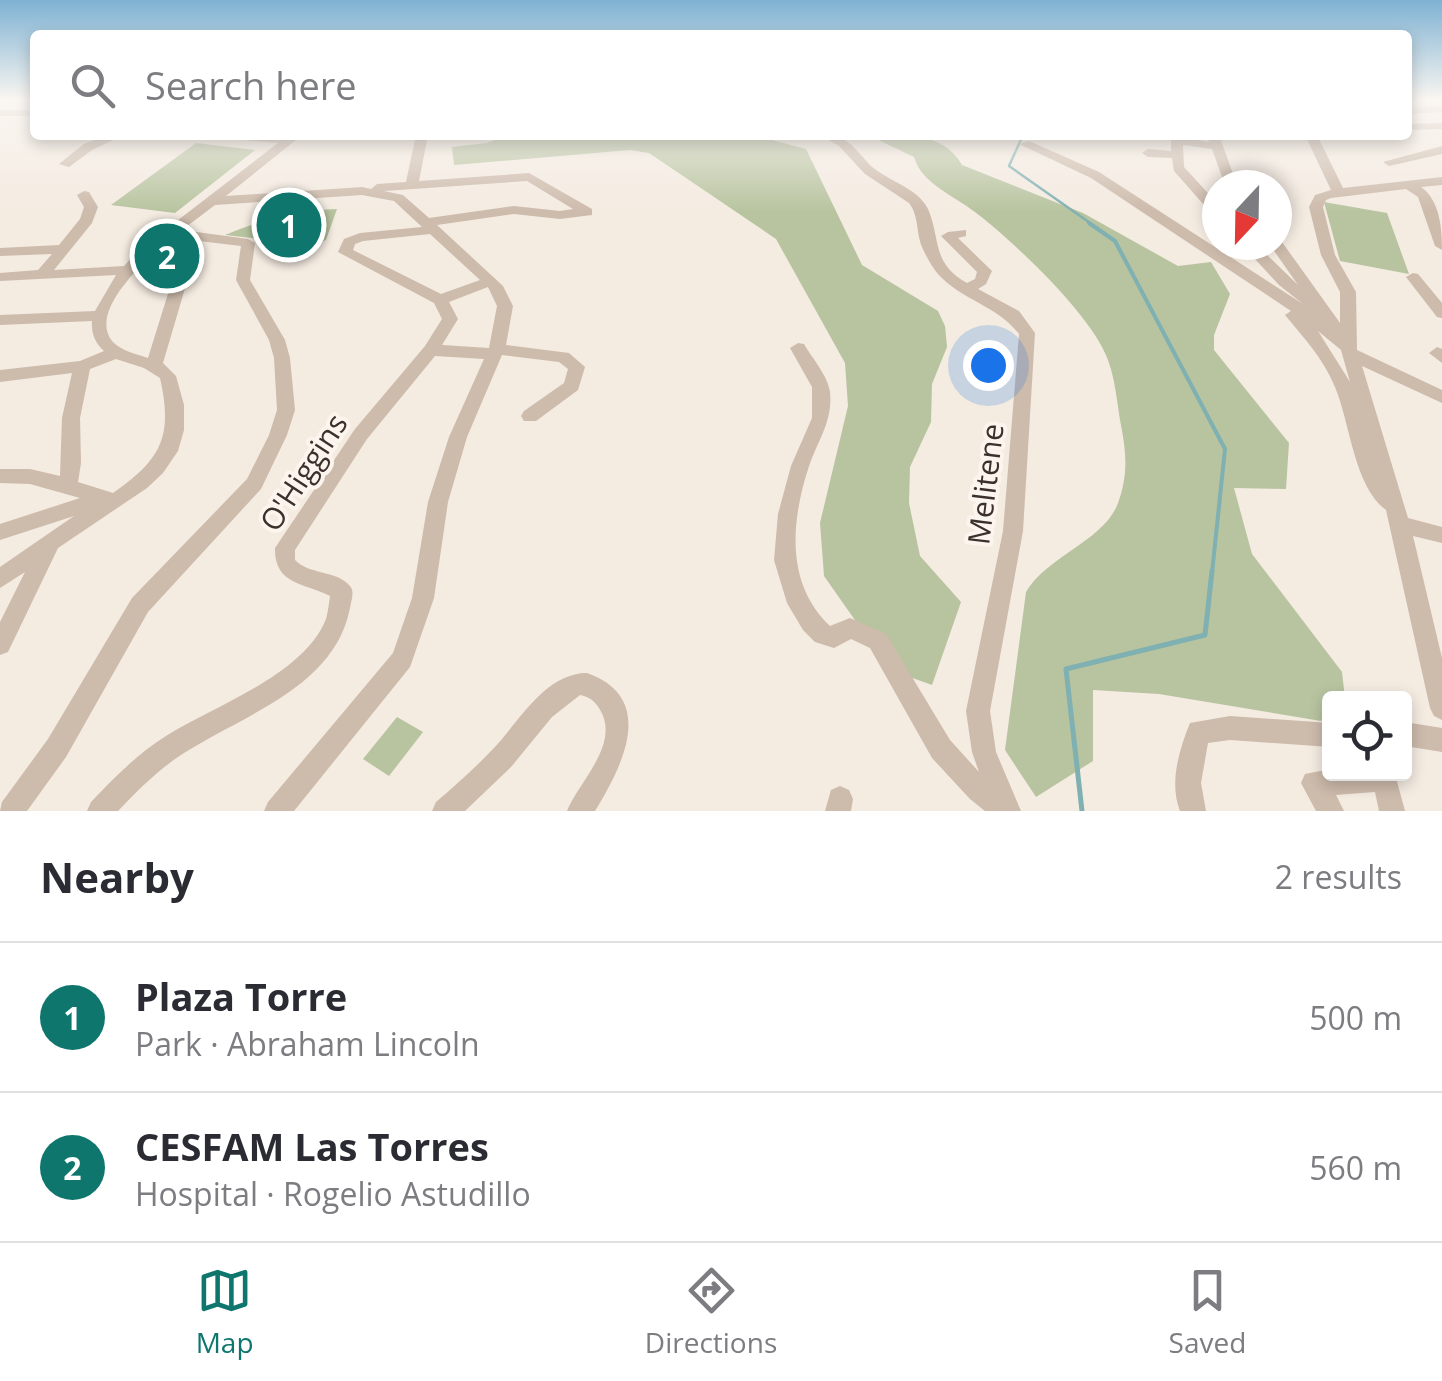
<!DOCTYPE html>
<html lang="en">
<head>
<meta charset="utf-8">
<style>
	:root { --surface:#fff; --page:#f7f7f7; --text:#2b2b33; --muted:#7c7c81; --line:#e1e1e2; --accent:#0f766e }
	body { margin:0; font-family:"Open Sans",sans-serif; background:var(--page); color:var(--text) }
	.controls { position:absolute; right:30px; bottom:30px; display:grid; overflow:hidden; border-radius:10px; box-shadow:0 5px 15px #0003 }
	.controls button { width:90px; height:90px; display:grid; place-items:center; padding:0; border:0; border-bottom:2px solid var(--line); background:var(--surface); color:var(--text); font:50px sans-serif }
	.compass { position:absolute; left:1202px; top:170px; width:90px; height:90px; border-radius:50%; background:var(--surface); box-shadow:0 5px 15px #0003; rotate:202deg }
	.you { position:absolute; left:988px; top:365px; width:35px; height:35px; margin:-25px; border:8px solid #fff; border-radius:50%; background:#1a73e8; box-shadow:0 0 0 15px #1a73e833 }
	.badge { display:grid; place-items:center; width:65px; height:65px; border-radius:50%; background:var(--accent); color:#fff; font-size:32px; font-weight:700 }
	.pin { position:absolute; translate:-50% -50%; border:5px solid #fff; box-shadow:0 2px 10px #0006 }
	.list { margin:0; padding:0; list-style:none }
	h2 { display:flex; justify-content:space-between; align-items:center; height:130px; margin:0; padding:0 40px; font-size:42px }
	h2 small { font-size:32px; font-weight:400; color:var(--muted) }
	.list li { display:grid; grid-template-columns:65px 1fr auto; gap:30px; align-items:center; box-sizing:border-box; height:150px; padding:0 40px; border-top:2px solid var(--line) }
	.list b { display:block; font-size:38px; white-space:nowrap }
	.list p { margin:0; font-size:32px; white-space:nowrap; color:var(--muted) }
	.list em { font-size:32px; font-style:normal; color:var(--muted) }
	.icon { flex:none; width:55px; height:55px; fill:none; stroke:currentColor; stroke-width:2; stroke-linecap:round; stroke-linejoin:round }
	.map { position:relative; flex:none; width:1442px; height:811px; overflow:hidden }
	.search { position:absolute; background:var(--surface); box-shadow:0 5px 15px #0003; left:30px; right:30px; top:30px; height:110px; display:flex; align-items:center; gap:25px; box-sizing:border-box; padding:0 35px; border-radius:10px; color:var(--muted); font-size:38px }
	.sheet { height:430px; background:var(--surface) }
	nav { display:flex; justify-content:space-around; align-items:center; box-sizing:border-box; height:140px; border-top:2px solid var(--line); background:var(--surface); font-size:28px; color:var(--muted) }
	nav a { display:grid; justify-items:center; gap:5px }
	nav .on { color:var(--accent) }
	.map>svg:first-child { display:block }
	.green { fill:#b8c4a0 }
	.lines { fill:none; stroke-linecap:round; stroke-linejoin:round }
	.stream-far2 { stroke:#7fb0b2; stroke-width:2.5 }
	.stream-far1 { stroke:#7fb0b2; stroke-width:4 }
	.stream { stroke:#7fb0b2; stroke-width:5 }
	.minor { fill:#cdbbac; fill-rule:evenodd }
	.labels { text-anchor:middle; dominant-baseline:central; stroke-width:8; stroke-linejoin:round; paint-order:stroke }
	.street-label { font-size:30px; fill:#3b302b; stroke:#fbf5ee }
</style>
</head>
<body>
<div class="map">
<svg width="1442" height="811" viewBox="0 0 1442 811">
	<rect width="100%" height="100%" fill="#f4ebe1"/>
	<g class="green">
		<path d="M508,135H752L806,149L862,265L938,311L945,326L947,347L932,384L931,422L910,467L909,503L920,556L961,602L932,685L890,670L824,576L820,523L848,406L845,363L776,239L649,153L630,150L454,165L452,147L487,143Z"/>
		<path d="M868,135C903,135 943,131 962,165L1083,213L1178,266L1211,262L1230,294L1214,335V350L1289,443L1286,489L1234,488L1252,554L1342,672L1345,698H1330L1329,715L1321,721L1159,694L1093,690V761L1036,797L1005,750L1026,592C1046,557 1105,540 1118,503C1129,473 1126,450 1120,420C1117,401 1115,379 1108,360C1092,315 1013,241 975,212C953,195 922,184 914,157Z"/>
		<path d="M196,143L255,150L175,213L111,205Z"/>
		<path d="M1324,202L1387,213L1409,274L1340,261Z"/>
		<path d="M337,209L326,240L303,249L295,230L260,239L225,235C262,220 297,210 337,209Z"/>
		<path d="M397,717L423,732L389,776L363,759Z"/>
	</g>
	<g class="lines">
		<path class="stream-far2" d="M1023,135L1009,166L1093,225"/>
		<path class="stream-far1" d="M1089,223L1115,241L1225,449L1212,573"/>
		<path class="stream" d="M1082,811L1066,669L1205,635L1212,571"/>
		<g class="minor">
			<path d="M1442,106V112L1407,114V108Z"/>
			<rect x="0" y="110" width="35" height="6"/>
			<path d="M1442,123V129L1407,130V124Z"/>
			<path d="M108,135H124L92,150L69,167L59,164L84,144Z"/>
			<path d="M226,135L286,137L302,135L226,196L362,187L371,189L377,184L406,182L416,135H428L419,181L529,173L592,209V215L560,219L514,214L437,225L503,286L513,306L506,345L569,353L585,367L578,390L536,421H524L521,416L524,411L564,383L568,369L559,362L502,355L467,437L448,502L434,598L410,667L294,811H264L268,802L393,653L412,598L428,502L449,437L484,359L435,356L367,439L295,550V560C309,575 337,570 350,586C355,592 351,601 350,608C334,691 235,717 175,759C154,774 136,792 118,811H87L91,802C114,778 137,754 166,736C214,706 304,675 326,619C328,612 329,603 330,596C305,583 274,585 275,548L355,429L425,346L442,319L434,303L338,252L344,239L360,233L422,227L394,201L362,195L215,205L182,230L248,239L255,243L250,280L285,340L290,358L295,410L287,435L261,489L148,612L66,757L27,811H0L2,802L48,739L132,598L247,479L269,435L277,410L274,358L269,340L236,280L241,246L199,241L163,363L176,376L184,405V430L178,451L163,473L147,488L58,548L8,652L0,655V622L25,572L0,588V567L74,516L0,540V524L80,498L30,484L0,483V469H30L60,476L62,418L72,373L0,382V370L80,361L104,351C95,343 91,333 92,321L0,325V315L95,311L116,275L0,281V273L38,270L52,254L0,256V248L59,245L80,219L84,207L77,195L84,191L89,192L98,207L92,223L54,270L124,266L138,251L278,143L232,139ZM527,181L573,209L560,211L514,206L429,218L403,195L384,191ZM430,234L480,280L441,294L353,250L355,244L363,241ZM173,237L185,239L148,358C136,354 121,351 112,341C87,309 152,254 173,237ZM488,287L497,306L489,348L442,345L458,319L449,302ZM116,359L144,368L160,378C173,436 162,459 113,493L78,482L81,463L80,418L90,369Z"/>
			<path d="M820,135C829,135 835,134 843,139C854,145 862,157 871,166C888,181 918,188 928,209C941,239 931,263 967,283L975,279L977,272L941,236L948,232L966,230V236L958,238L992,271L986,284L978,289L1019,311L1035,333L1023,531L990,711L996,752L1021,811H985L970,799L932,758L870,648L851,639L834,648L815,642L803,630L787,603L774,560L778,514L791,466L812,418V387L790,348L798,343L804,344C812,358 828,376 830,392C833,421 818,440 809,466C791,521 785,583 830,626L850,618L886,634L950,740L979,772L972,752L966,711L1003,531L1019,334C998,306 961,300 938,274C932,267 926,256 922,247C916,232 919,216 909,203L865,174L839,146Z"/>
			<path d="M1171,135L1209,142L1207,135H1219L1237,185H1225L1212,149L1183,145L1184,167L1217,203V215L1212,214L1174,171L1172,158L1148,157L1142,153L1148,149L1171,151Z"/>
			<path d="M1305,135H1317L1343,188L1442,177V185L1421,187C1440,200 1442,229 1442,250L1435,246L1418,197L1406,189L1331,198L1326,200L1323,207L1335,255L1356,292L1357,350L1442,390V403L1362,366L1408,518L1442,527V543L1413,536L1442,658V720L1434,716L1430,708L1386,510C1354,487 1350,422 1335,387C1323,358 1304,338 1285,315L1291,311L1091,178L1019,144L1029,141L1099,172L1303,304L1279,285L1242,245H1257L1298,285L1270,245H1277V241L1282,242L1340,323V292L1321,255L1309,207L1315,195L1331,190ZM1318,331L1341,350L1350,382Z"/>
			<path d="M1442,146V154L1389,166L1383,162Z"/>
			<path d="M1413,273L1418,274L1442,303V318L1437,317L1406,277Z"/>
			<path d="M1437,347L1442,349V363L1429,353Z"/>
			<path d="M587,673C658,698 622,767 595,811H567C579,781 622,743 599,708C594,700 589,697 580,695L552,717L511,767L465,811H432L436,802C456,785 475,768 493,749C519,722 545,673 587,673Z"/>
			<path d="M1230,716L1330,723V747L1230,740L1208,743L1201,783L1206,811H1180C1169,783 1179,750 1190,723Z"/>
			<path d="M1411,723L1442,728V752L1411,747L1404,750V725Z"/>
			<path d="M1330,769V774H1395L1405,811H1379L1375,792L1336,795L1344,811H1316L1301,783L1305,774Z"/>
			<path d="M840,786L849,790L853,799L851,811H825L831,790Z"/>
		</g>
	</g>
	<linearGradient id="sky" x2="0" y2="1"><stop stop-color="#7eb2d2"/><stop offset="0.47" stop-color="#faf6f2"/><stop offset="1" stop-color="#faf6f2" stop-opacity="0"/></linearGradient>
	<rect width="1442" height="212" fill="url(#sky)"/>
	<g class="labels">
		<g class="street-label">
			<text transform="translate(303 472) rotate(-57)">O'Higgins</text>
			<text transform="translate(985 484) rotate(-83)">Melitene</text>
		</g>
	</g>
</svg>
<div class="controls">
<button><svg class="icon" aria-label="locate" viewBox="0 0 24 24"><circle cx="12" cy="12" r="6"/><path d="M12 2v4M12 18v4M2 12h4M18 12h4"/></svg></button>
</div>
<svg class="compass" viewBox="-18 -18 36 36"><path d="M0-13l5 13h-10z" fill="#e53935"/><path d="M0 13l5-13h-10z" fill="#7c7c81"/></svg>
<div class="you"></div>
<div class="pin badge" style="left:289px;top:225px">1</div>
<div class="pin badge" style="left:167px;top:256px">2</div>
<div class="search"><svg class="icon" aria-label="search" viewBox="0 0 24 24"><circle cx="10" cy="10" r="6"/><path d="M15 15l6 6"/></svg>Search here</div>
</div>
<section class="sheet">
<h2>Nearby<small>2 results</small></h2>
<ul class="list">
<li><span class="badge">1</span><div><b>Plaza Torre</b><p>Park · Abraham Lincoln</p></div><em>500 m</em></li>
<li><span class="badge">2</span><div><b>CESFAM Las Torres</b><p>Hospital · Rogelio Astudillo</p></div><em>560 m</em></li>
</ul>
</section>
<nav>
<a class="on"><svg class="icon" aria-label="map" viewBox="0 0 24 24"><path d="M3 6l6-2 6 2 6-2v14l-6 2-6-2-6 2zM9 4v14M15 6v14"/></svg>Map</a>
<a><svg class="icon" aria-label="directions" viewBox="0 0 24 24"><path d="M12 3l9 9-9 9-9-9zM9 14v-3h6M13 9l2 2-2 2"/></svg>Directions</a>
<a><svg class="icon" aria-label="saved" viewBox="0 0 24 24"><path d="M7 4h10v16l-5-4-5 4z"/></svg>Saved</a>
</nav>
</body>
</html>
